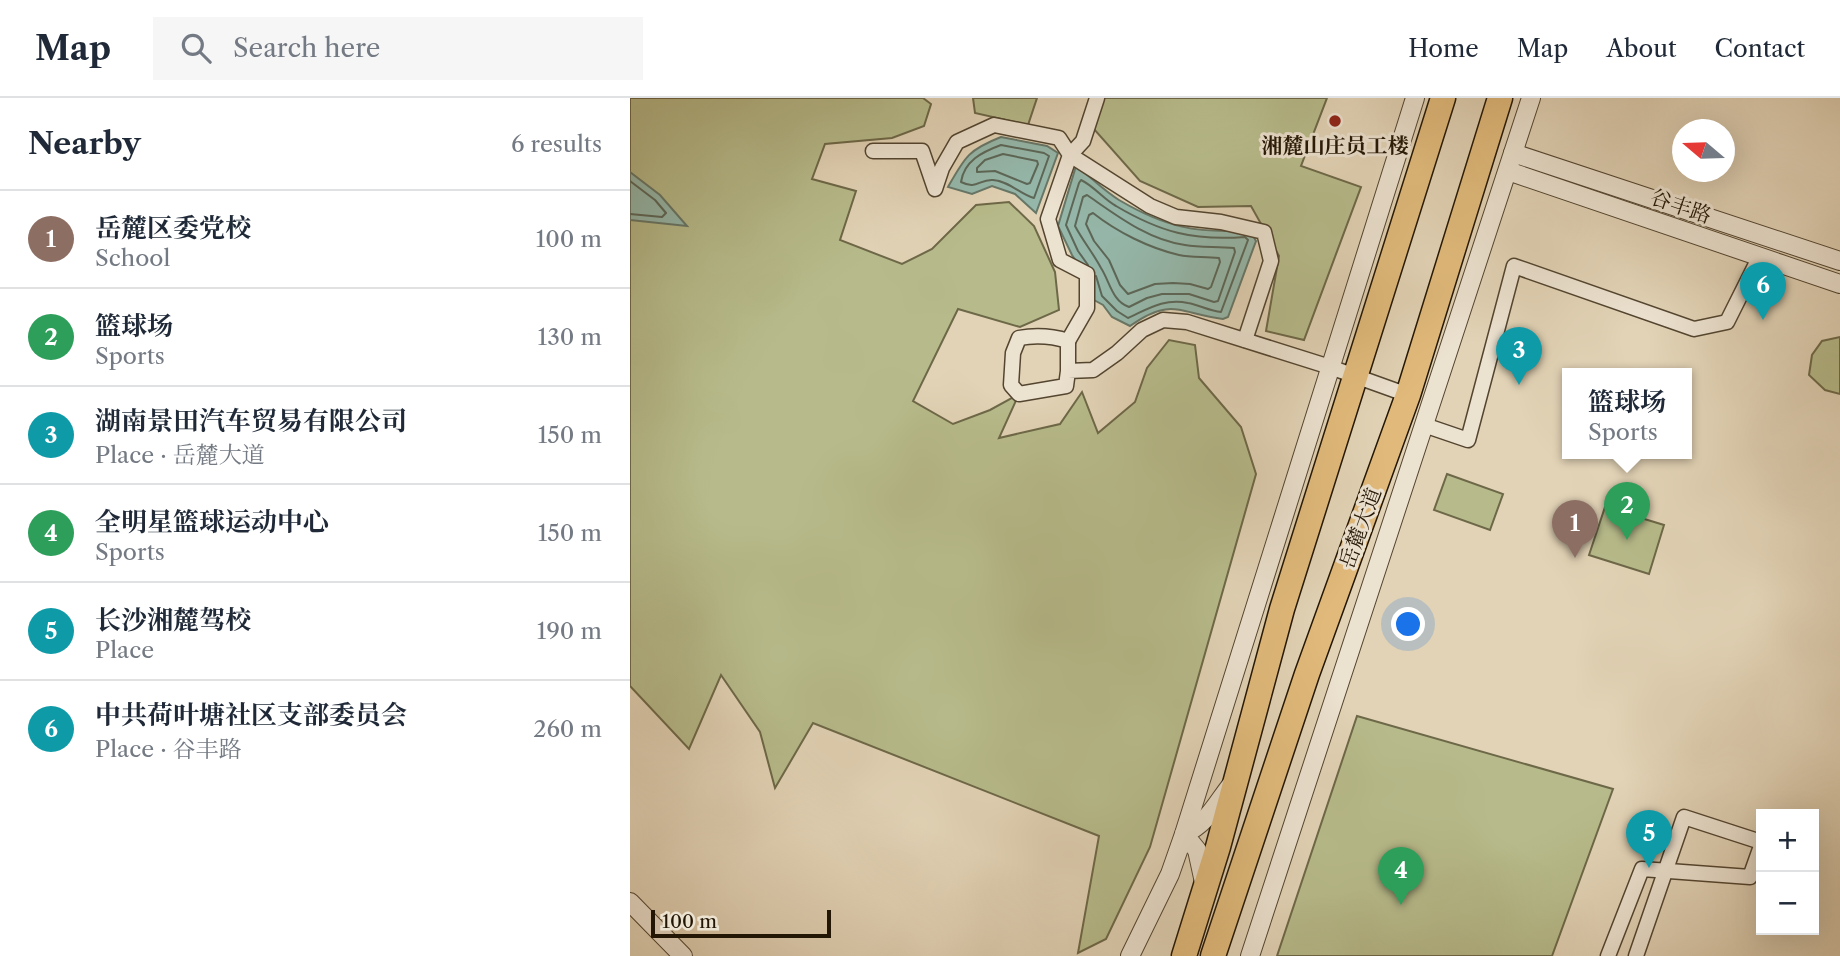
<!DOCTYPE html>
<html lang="en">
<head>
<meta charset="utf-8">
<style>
	:root { --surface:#fff; --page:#f6f6f7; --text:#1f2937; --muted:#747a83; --line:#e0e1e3; --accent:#b45309 }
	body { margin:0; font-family:"Libre Caslon Text","Noto Serif SC",serif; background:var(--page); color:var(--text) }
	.controls { position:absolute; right:21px; bottom:21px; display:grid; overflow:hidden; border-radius:0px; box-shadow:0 7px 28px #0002 }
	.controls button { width:63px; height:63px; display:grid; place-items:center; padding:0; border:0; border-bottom:2px solid var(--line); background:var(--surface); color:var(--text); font:35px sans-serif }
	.compass { position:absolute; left:1042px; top:21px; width:63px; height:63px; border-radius:50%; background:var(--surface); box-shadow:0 7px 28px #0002; rotate:289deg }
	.scale { position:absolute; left:21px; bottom:18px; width:180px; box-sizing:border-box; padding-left:7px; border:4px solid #231604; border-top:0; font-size:19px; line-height:24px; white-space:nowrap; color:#231604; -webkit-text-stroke:5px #ece2d0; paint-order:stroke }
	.you { position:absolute; left:779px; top:527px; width:24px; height:24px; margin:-18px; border:5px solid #fff; border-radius:50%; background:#1a73e8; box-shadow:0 0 0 10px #1a73e833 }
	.badge { display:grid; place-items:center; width:46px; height:46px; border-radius:50%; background:var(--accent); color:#fff; font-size:23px; font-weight:700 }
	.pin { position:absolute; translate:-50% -58px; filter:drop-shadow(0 2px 4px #0008) }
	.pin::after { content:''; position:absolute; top:37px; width:24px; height:21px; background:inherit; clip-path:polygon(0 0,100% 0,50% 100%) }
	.popup { position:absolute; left:932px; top:270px; width:130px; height:91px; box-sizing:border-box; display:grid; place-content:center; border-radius:0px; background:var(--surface); filter:drop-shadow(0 2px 5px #0005); font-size:23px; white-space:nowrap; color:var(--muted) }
	.popup b { font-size:26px; color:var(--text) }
	.popup::after { content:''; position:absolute; left:50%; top:100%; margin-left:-14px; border:14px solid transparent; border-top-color:var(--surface) }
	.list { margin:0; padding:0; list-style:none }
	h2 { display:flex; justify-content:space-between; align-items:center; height:91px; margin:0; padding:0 28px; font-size:30px }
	h2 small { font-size:23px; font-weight:400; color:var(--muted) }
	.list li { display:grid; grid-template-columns:46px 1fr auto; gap:21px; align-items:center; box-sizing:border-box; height:98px; padding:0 28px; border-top:2px solid var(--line) }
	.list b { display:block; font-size:26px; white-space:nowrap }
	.list p { margin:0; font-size:23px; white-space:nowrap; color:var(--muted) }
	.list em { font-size:23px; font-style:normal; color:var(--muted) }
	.icon { flex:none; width:38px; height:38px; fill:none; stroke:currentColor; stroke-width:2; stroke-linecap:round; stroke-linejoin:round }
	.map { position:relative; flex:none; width:1210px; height:858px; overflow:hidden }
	header { display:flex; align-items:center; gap:42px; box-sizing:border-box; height:98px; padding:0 35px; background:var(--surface); border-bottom:2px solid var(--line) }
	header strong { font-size:33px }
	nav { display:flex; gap:38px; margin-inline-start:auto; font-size:24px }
	.search { width:490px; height:63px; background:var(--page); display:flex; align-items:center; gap:18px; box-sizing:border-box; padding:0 24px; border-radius:0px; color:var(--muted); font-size:26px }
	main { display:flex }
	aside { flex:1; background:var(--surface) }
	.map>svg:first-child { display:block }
	.green { fill:#b7bb8b; stroke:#6d6848; stroke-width:2 }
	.water { fill:#95b8ab; stroke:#677768; stroke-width:2 }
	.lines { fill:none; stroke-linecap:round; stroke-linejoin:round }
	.shore { stroke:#5c6758; stroke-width:2 }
	.minor-casing { stroke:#534530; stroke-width:17 }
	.tertiary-casing { stroke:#534530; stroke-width:20 }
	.trunk-casing { stroke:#231604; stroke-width:27 }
	.minor { stroke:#ece2d0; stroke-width:14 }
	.tertiary { stroke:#ece2d0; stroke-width:18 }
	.trunk { stroke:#e1ba7b; stroke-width:24 }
	.poi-dot { fill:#8f2418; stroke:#ece2d0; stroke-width:2.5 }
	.labels { text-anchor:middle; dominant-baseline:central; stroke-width:6; stroke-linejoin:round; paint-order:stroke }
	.poi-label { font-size:21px; font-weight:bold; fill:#231604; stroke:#ece2d0 }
	.street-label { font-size:21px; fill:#231604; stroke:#ece2d0 }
</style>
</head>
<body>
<header>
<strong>Map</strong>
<div class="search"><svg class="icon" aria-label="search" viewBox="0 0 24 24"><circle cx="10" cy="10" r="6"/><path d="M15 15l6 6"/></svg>Search here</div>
<nav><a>Home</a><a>Map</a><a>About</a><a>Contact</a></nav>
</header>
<main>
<aside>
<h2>Nearby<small>6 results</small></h2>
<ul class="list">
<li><span class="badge" style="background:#8d6e63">1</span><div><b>岳麓区委党校</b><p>School</p></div><em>100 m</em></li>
<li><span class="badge" style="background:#2e9e5b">2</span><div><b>篮球场</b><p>Sports</p></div><em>130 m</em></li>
<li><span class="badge" style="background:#0f9aa8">3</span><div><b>湖南景田汽车贸易有限公司</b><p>Place · 岳麓大道</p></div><em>150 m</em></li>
<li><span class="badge" style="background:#2e9e5b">4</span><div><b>全明星篮球运动中心</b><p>Sports</p></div><em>150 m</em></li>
<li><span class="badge" style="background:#0f9aa8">5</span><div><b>长沙湘麓驾校</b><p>Place</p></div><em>190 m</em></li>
<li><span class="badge" style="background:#0f9aa8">6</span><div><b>中共荷叶塘社区支部委员会</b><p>Place · 谷丰路</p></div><em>260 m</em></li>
</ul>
</aside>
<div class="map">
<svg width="1210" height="858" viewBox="0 0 1210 858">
	<rect width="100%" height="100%" fill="#e2d3b6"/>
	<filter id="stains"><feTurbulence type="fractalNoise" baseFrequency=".00286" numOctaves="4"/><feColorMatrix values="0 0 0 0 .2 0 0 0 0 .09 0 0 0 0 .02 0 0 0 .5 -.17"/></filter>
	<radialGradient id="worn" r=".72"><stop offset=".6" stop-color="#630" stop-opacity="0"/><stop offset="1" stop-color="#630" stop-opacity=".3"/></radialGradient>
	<g class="green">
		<path d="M0,0H293L301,6L294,28L262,40L195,46L182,81L226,93L210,142L272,166L302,151L346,107L379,104L404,128L425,174L429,212L390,229L328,211L283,303L323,326L360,312L389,296L369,340L430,326L452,294L468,335L505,304L517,270L539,242L565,247L569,280L611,329L626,376L520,749L476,841L448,855L469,738L183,625L145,690L130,634L91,577L59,651L0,588Z"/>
		<path d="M343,0H407L398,27L345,15Z"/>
		<path d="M468,0H697L671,68L731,89L674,242L636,233L649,158L621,108L568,109L510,83L463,30Z"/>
		<path d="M1210,239V296L1195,292L1179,277L1182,257L1192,243Z"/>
		<path d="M817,376L873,396L860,432L804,412Z"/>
		<path d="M975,409L1034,427L1019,476L959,457Z"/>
		<path d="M727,618L983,691L922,858H647Z"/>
	</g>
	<g class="water">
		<path d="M371,39L417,48L428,55L406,115L385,96L362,88L342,96L318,89C335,59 338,52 371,39Z"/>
		<path d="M446,68C461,79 474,93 489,102C535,129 567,136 620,132L626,143L598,219L593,221C550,216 542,198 500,228L482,219L473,207L464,202L463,188L442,157L428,128Z"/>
		<path d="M0,74L30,97L57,128L0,122Z"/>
	</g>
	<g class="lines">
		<g class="shore">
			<path d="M371,47L414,55L419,58L404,100C391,97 379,83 363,82C349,81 347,92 331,84C334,63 352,54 371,47Z"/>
			<path d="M373,56L407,63L408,66L400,85L397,86L365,73L347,74V70L355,62Z"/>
			<path d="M0,83L25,102L36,115L32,119L0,116"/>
			<path d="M457,97C486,117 518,142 555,147C571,150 588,148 604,150L605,154L588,203L584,204L559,196H532L517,200L499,209C482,203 480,184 471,170C463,155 453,143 445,128L453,99Z"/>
			<path d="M463,115C487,134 519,150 549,157C562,160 576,158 589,160L590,164L581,189L578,191L560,186L543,185L525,186L498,196L490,187L479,162L464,143L456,126L459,117Z"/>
			<path d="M458,167L448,153L436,127L449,85L451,82C464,88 473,101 486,108C530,134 563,143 615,139L618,142L591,214C580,213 569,207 558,205C534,200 518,211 498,220L487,213L472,198L466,178"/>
		</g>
		<g class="minor-casing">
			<g id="minor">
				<path d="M467,0L453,43L440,57L520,108L546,119L591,124L634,134L641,163L615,242"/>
				<path d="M243,53H292L305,91L312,70L327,44L364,27L429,40L440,57L418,121L430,162L457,176V210L438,243"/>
				<path d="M438,273V243C422,238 406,237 389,240L383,255L381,287L389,296L436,288L438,273L463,272L487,255L512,232L533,222L557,224L700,269L778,297"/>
				<path d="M794,327L838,342L884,168L1064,231L1097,224L1130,158"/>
				<path d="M978,858L1012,771L1120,779L1131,748"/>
				<path d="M1006,858L1054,719L1131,744"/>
			</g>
		</g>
		<g class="tertiary-casing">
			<g id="tertiary">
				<path d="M883,55L1210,163"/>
				<path d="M878,73L1210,186"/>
				<path d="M575,789L567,752L554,736C577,726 586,706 601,687"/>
				<path d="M0,804L53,858"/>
				<path d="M500,858L540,776L554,736L785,0"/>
				<path d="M620,858L901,0"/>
			</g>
		</g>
		<g class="trunk-casing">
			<g id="trunk">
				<path d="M554,858L588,749L652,511L813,0"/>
				<path d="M583,858L677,576L778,297L870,0"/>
			</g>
		</g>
		<use href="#minor" class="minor"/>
		<use href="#tertiary" class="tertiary"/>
		<use href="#trunk" class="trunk"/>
	</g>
	<circle class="poi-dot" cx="705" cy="23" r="7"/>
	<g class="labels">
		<g class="poi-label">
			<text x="705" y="47">湘麓山庄员工楼</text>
		</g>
		<g class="street-label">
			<text transform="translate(1051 108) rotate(19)">谷丰路</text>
			<text transform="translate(730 430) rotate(-70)">岳麓大道</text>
		</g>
	</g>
	<rect width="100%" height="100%" filter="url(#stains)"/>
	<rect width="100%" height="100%" fill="url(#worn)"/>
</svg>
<div class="controls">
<button>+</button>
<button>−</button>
</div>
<svg class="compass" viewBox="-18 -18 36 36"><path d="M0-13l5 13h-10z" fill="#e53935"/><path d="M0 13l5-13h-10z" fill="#747a83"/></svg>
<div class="scale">100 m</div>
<div class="you"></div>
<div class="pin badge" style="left:945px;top:460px;background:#8d6e63">1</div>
<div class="pin badge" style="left:997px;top:442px;background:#2e9e5b">2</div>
<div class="popup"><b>篮球场</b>Sports</div>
<div class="pin badge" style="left:889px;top:287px;background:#0f9aa8">3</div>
<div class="pin badge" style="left:771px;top:807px;background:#2e9e5b">4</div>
<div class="pin badge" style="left:1019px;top:770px;background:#0f9aa8">5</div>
<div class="pin badge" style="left:1133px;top:222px;background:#0f9aa8">6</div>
</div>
</main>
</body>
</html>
